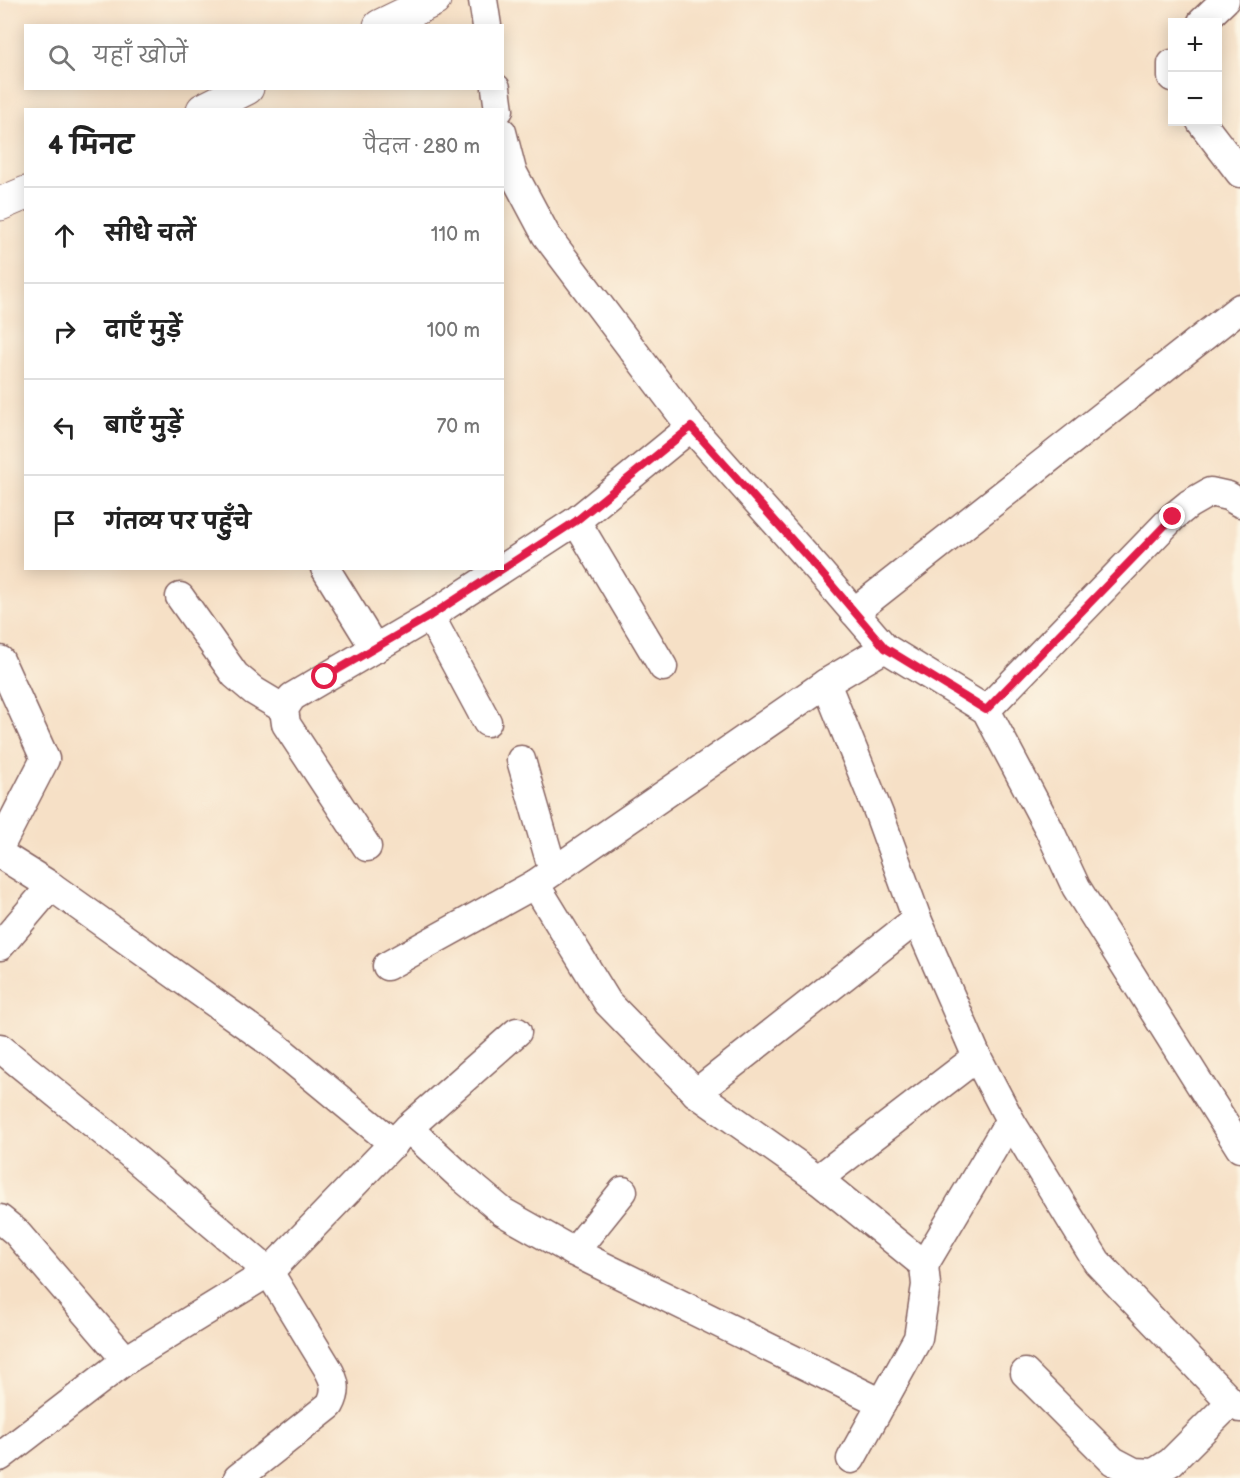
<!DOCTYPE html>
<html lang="hi">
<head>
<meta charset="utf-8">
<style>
	:root { --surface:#fff; --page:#f2f2f2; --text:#222; --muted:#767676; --line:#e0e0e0 }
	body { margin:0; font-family:"Balsamiq Sans","Playpen Sans Deva",sans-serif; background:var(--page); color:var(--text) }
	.controls { position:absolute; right:18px; top:18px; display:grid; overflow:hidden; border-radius:0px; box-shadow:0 3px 15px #0003 }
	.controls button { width:54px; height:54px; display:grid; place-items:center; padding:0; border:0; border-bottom:2px solid var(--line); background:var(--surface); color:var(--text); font:30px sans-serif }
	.stop { position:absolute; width:18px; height:18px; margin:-14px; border:4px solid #e11d48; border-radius:50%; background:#fff }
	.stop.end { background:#e11d48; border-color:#fff; box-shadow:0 2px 6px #0008 }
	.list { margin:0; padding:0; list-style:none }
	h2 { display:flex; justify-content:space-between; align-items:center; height:78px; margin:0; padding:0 24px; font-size:26px }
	h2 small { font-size:20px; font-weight:400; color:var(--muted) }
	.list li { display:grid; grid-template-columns:39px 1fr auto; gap:18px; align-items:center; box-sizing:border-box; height:96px; padding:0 24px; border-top:2px solid var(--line) }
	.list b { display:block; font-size:22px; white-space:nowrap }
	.list em { font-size:20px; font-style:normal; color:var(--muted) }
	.icon { flex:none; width:33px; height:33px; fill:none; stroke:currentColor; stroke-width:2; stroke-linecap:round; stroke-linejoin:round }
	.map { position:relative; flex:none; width:1240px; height:1478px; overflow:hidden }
	.search { position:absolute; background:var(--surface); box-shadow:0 3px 15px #0003; left:24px; top:24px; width:480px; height:66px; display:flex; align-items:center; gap:15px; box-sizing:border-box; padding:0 21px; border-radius:0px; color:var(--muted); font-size:22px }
	.panel { position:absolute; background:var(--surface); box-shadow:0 3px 15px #0003; left:24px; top:108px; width:480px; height:462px; border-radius:0px }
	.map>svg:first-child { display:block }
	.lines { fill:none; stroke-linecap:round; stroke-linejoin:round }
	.street-casing { stroke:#866361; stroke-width:31 }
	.secondary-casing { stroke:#866361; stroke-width:35 }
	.street { stroke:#fff; stroke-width:28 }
	.secondary { stroke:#fff; stroke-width:33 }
	.route { stroke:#e11d48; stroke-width:8 }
</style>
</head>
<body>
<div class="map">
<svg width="1240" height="1478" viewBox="0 0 1240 1478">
	<rect width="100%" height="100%" fill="#fcf5e5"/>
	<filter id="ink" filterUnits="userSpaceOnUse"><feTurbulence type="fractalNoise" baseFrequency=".0167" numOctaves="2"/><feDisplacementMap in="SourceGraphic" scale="12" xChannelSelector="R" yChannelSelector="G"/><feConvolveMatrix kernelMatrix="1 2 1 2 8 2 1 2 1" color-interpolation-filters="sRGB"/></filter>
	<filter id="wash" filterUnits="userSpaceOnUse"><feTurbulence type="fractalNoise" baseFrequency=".008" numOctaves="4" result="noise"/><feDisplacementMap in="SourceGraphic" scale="24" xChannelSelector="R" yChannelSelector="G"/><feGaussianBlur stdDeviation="1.35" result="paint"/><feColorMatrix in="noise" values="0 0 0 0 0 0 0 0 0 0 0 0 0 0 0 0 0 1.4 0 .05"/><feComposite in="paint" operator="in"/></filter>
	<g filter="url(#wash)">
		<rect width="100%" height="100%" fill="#f6e0c6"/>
	</g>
	<g filter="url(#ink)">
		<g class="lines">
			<g class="street-casing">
				<g id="street">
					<path d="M483,0L487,26"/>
					<path d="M1202,22L1225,0"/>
					<path d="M1172,64V77"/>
					<path d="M496,88L499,110"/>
					<path d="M1201,122L1240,173"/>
					<path d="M502,132L512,171L546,235L691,427L819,571L885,648L986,710L1049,829L1076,887L1240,1148"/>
					<path d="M576,521L663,667"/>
					<path d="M325,568L375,649"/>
					<path d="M180,597L235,675L254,691L284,709"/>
					<path d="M854,612L1240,308"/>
					<path d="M430,616L487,722"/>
					<path d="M0,660L45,759L0,846"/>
					<path d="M826,683L879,814L917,919L977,1057L1010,1120L1097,1262L1231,1402L1240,1408"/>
					<path d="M986,710L1173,517L1189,504L1210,492L1228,496L1240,503"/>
					<path d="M521,760L553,871"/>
					<path d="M367,847L286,724L284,709L292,697L430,616L576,521L691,427"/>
					<path d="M0,854L51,886L274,1045L394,1144"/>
					<path d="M535,884L608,1003L696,1093L917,919"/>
					<path d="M0,946L51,886"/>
					<path d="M387,966L535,884L826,683L885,648"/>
					<path d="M0,1048L116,1142L269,1272L327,1367C335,1381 338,1390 330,1405L238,1478"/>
					<path d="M696,1093L818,1179L924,1265L926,1285L918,1338L851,1459"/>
					<path d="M408,1128L459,1175L503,1212L574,1252L882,1403"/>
					<path d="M818,1179L977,1057"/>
					<path d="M0,1219L16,1232L126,1360"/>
					<path d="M574,1252L623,1191"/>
					<path d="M924,1265L1010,1120"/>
					<path d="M1025,1373L1113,1461L1134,1472L1154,1473L1171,1462L1231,1402"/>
					<path d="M0,1457L126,1360L269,1272L408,1128L517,1032"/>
				</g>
			</g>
			<g class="secondary-casing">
				<g id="secondary">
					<path d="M380,26L434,0"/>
					<path d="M203,110L247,88"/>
					<path d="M0,204L26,193"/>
				</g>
			</g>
			<use href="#street" class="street"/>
			<use href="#secondary" class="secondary"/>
		</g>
	</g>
	<g class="lines" filter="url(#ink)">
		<path class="route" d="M325,677L430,616L576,521L691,427L819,570L885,648L986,710L1173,517"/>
	</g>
</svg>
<div class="controls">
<button>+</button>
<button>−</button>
</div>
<div class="stop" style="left:325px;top:677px"></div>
<div class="stop end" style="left:1173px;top:517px"></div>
<div class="search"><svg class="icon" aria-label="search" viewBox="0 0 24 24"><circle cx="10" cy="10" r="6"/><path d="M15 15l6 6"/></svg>यहाँ खोजें</div>
<section class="panel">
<h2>4 मिनट<small>पैदल · 280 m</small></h2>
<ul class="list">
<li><svg class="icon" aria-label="ahead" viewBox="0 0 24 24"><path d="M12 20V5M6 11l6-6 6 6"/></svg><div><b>सीधे चलें</b></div><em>110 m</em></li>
<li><svg class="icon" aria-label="right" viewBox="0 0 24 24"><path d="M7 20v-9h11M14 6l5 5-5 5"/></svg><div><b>दाएँ मुड़ें</b></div><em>100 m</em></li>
<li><svg class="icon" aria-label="left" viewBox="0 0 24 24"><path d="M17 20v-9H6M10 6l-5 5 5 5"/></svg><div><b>बाएँ मुड़ें</b></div><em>70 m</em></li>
<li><svg class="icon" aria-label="arrive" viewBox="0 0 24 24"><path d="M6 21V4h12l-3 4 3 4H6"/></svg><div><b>गंतव्य पर पहुँचे</b></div></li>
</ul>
</section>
</div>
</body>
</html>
